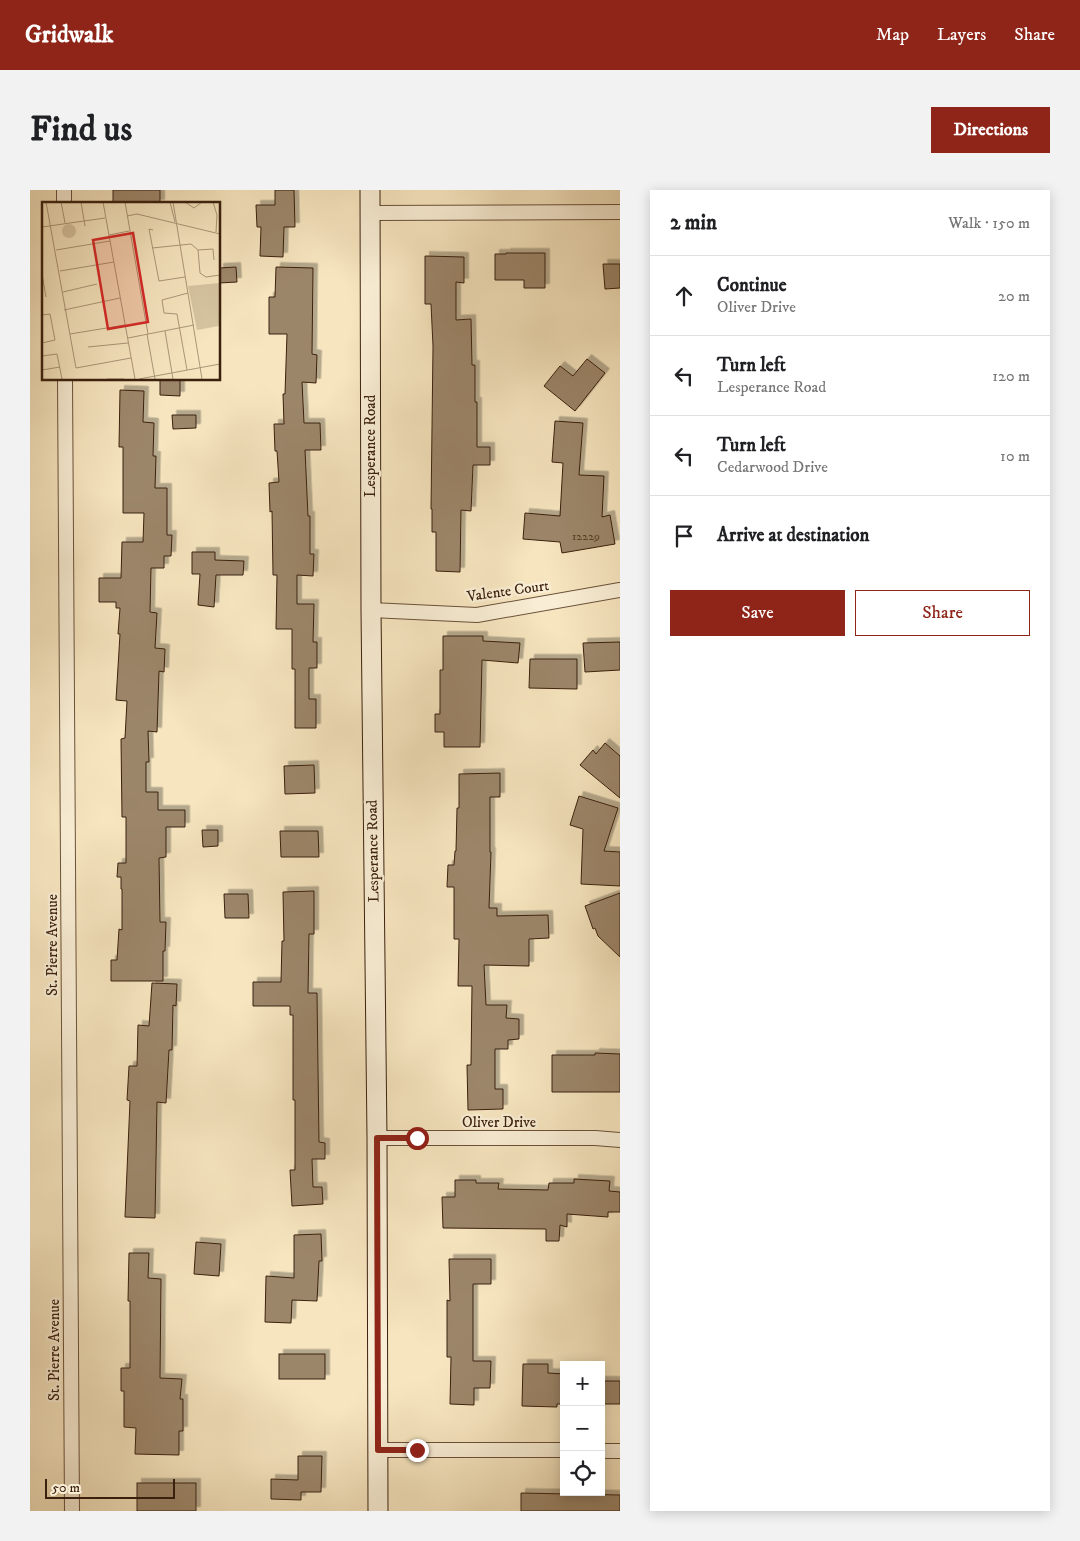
<!DOCTYPE html>
<html lang="en">
<head>
<meta charset="utf-8">
<style>
	:root { --surface:#fff; --page:#f2f2f2; --text:#202124; --muted:#757577; --line:#e0e0e0; --accent:#8f2418 }
	body { margin:0; font-family:"IM FELL DW Pica",serif; background:var(--page); color:var(--text) }
	.controls { position:absolute; right:15px; bottom:15px; display:grid; overflow:hidden; border-radius:0px; box-shadow:0 2px 12px #0003 }
	.controls button { width:45px; height:45px; display:grid; place-items:center; padding:0; border:0; border-bottom:1px solid var(--line); background:var(--surface); color:var(--text); font:25px sans-serif }
	.scale { position:absolute; left:15px; bottom:12px; width:130px; box-sizing:border-box; padding-left:5px; border:2px solid #3b200e; border-top:0; font-size:14px; line-height:18px; white-space:nowrap; color:#3b200e; -webkit-text-stroke:4px #f9eed5; paint-order:stroke }
	.stop { position:absolute; width:15px; height:15px; margin:-11px; border:4px solid #8f2418; border-radius:50%; background:#fff }
	.stop.end { background:#8f2418; border-color:#fff; box-shadow:0 1px 5px #0008 }
	.list { margin:0; padding:0; list-style:none }
	h2 { display:flex; justify-content:space-between; align-items:center; height:65px; margin:0; padding:0 20px; font-size:21px }
	h2 small { font-size:16px; font-weight:400; color:var(--muted) }
	.list li { display:grid; grid-template-columns:32px 1fr auto; gap:15px; align-items:center; box-sizing:border-box; height:80px; padding:0 20px; border-top:1px solid var(--line) }
	.list b { display:block; font-size:19px; white-space:nowrap }
	.list p { margin:0; font-size:16px; white-space:nowrap; color:var(--muted) }
	.list em { font-size:16px; font-style:normal; color:var(--muted) }
	.actions { display:flex; gap:10px; padding:15px 20px }
	.actions a { flex:1; padding:11px 0; border:1px solid var(--accent); border-radius:0px; text-align:center; font-size:18px; color:var(--accent) }
	.actions .main { background:var(--accent); color:#fff }
	.icon { flex:none; width:28px; height:28px; fill:none; stroke:currentColor; stroke-width:2; stroke-linecap:round; stroke-linejoin:round }
	.map { position:relative; flex:none; width:590px; height:1321px; overflow:hidden; border-radius:0px }
	header { display:flex; align-items:center; gap:30px; box-sizing:border-box; height:70px; padding:0 25px; background:var(--accent); color:#fff }
	header strong { font-size:24px }
	nav { display:flex; gap:28px; margin-inline-start:auto; font-size:18px }
	.intro { display:flex; align-items:center; justify-content:space-between; box-sizing:border-box; height:120px; padding:0 30px }
	h1 { margin:0; font-size:35px }
	.button { padding:12px 22px; border-radius:0px; background:var(--accent); color:#fff; font-size:18px; font-weight:700 }
	main { display:flex; gap:30px; padding:0 30px }
	aside { flex:1; background:var(--surface); border-radius:0px; box-shadow:0 2px 12px #0003 }
	.map>svg:first-child { display:block }
	.building { fill:#9c866a; stroke:#3b200e; filter:url(#shadow) }
	.lines { fill:none; stroke-linecap:round; stroke-linejoin:round }
	.minor-casing { stroke:#6a513a; stroke-width:16 }
	.secondary-casing { stroke:#3b200e; stroke-width:21 }
	.minor { stroke:#f9eed5; stroke-width:14 }
	.secondary { stroke:#f9eed5; stroke-width:19 }
	.route { stroke:#8f2418; stroke-width:6 }
	.labels { text-anchor:middle; dominant-baseline:central; stroke-width:4.5; stroke-linejoin:round; paint-order:stroke }
	.number-label { font-size:12px; fill:#533a25 }
	.street-label { font-size:15px; fill:#3b200e; stroke:#f9eed5 }
	.inset-road { fill:none; stroke:#ab9678; stroke-width:1 }
	.view { fill:#d62828; fill-opacity:0.15; stroke:#d62828; stroke-width:2.5 }
	.inset-edge { fill:none; stroke:#3b200e; stroke-width:2.5 }
</style>
</head>
<body>
<header>
<strong>Gridwalk</strong>
<nav><a>Map</a><a>Layers</a><a>Share</a></nav>
</header>
<div class="intro"><h1>Find us</h1><a class="button">Directions</a></div>
<main>
<div class="map">
<svg width="590" height="1321" viewBox="0 0 590 1321">
	<defs>
		<filter id="shadow"><feDropShadow dx="4.5" dy="-4.5" stdDeviation="0" flood-color="#0004"/></filter>
	</defs>
	<rect width="100%" height="100%" fill="#f6e5bf"/>
	<filter id="stains"><feTurbulence type="fractalNoise" baseFrequency=".004" numOctaves="4"/><feColorMatrix values="0 0 0 0 .2 0 0 0 0 .09 0 0 0 0 .02 0 0 0 .5 -.17"/></filter>
	<radialGradient id="worn" r=".72"><stop offset=".6" stop-color="#630" stop-opacity="0"/><stop offset="1" stop-color="#630" stop-opacity=".3"/></radialGradient>
	<g class="building">
		<rect x="83" y="0" width="47" height="14"/>
		<path d="M245,0H264L265,37H254L253,67L230,66L231,37H227L226,15H245Z"/>
		<path d="M476,63H515V98H494V90H465V64H476Z"/>
		<path d="M395,66L434,67V93L426,92V130L441,129L442,175H445V212H447V257H460V275H443L441,321L431,320L430,382L406,381V342H402V319H401L403,156L401,114H395Z"/>
		<path d="M573,74H590V98L575,99Z"/>
		<path d="M206,77L207,92L189,93V78Z"/>
		<path d="M246,77L283,78L282,164L287,165L286,193L272,192L274,233H290L291,260H275L278,326H280V364H284L283,386L267,385V414H284L283,452H287V478H279V509H286V538H265V479H262V439H246L247,385H243L242,321L240,322L239,293L249,292L247,261H245L244,234H254L253,204H255L257,144H239V107H245Z"/>
		<path d="M557,169L575,183L545,221L514,196L530,176L543,186Z"/>
		<path d="M130,189H150V206L130,205Z"/>
		<path d="M90,200L114,201L113,232L124,233L123,266H126L125,298H137V345H142L141,366H134V378H121L120,422L127,423L125,458L135,459L134,482L129,481L127,542L118,541L119,572H116V602H128V620H155V637H136V667L129,668L130,732H136L135,761H133V791H81V770H87L89,739L92,740V699H91V687H87L88,673H96V627H92L91,549L95,548L97,511L86,510L90,444H88L90,418H86V412H69V388H91L92,352H113L114,323H93V257H89Z"/>
		<path d="M142,225H166V238L143,239Z"/>
		<path d="M525,231L553,233L549,285L574,286L572,327L580,325L585,354L532,363L530,352L493,349L495,323L530,326L533,273L522,272Z"/>
		<path d="M162,362H185V370L214,371L213,385H186L184,417L168,415L170,384H162Z"/>
		<path d="M413,446H453V451L490,453L488,473L452,470L450,557H414V542H405V524H410V480H413Z"/>
		<path d="M590,452V480L555,482L553,453Z"/>
		<path d="M500,469H547V499L499,498Z"/>
		<path d="M575,553L590,566V608L550,575L563,560L566,564Z"/>
		<path d="M284,575L285,603L255,604L254,576Z"/>
		<path d="M470,583V607H460V662H461L459,718H467V726L518,725L519,748L499,749V776L454,775L456,815H477L476,828L489,829V849L478,850V859H465V899H473V919L438,920L437,875H441L442,796H428L429,749H424V697H417L418,675H424L425,661H426L427,618H429V584Z"/>
		<path d="M549,606L588,618L574,661L590,662V696L551,694L553,639L540,635Z"/>
		<path d="M172,640H188V656L173,657Z"/>
		<path d="M250,641H288L289,667H251Z"/>
		<path d="M284,701V744H279L278,803H287L289,952L295,953V969H282L283,997H292L293,1014L262,1016L260,980H265V910H263V825H260V816H223V792H251L252,751H254L253,702Z"/>
		<path d="M590,703V767L568,746L565,738L563,739L555,716Z"/>
		<path d="M194,704H218L219,728H195Z"/>
		<path d="M122,793L147,794L146,816L143,815L142,860H139L136,913L127,912L125,1028L95,1027L100,911L97,910L99,876H107L108,835L119,836Z"/>
		<path d="M565,863L590,864V902H522V865H565Z"/>
		<path d="M544,989L580,991L579,1001L590,1002V1022H578V1027L537,1024V1037L530,1035L529,1051H516V1039L413,1038L412,1007H425V990H446V993H469L468,999L518,1000L519,993H544Z"/>
		<path d="M291,1044L292,1071H289L287,1111L262,1110L261,1133L235,1132L236,1086L264,1088V1045Z"/>
		<path d="M166,1052L191,1054L189,1086L164,1084Z"/>
		<path d="M99,1063H119L118,1088L131,1089L130,1188L152,1189L150,1209H153V1241H149V1265L105,1264L106,1238L94,1237V1201H91V1178H100V1111H98Z"/>
		<path d="M419,1069H461V1094H443V1171H461L460,1198H444V1215L420,1214L421,1167H417V1110L420,1111Z"/>
		<rect x="249" y="1164" width="46" height="25"/>
		<path d="M493,1174H518V1183L534,1184V1214H527V1217L492,1216Z"/>
		<rect x="571" y="1191" width="19" height="23"/>
		<path d="M268,1266H292L291,1302H271V1310L241,1309V1289L268,1290Z"/>
		<rect x="107" y="1293" width="59" height="28"/>
		<path d="M491,1303L590,1305V1321H491Z"/>
	</g>
	<g class="lines">
		<g class="minor-casing">
			<g id="minor">
				<path d="M34,0V14"/>
				<path d="M340,23L590,22"/>
				<path d="M35,189L42,1321"/>
				<path d="M341,420L447,425L590,400"/>
				<path d="M347,948H565L590,950"/>
				<path d="M348,1260H534"/>
				<path d="M571,1261H590"/>
			</g>
		</g>
		<g class="secondary-casing">
			<path id="secondary" d="M340,0L341,420L347,948L348,1321"/>
		</g>
		<use href="#minor" class="minor"/>
		<use href="#secondary" class="secondary"/>
	</g>
	<g class="lines">
		<path class="route" d="M387,1260H348L347,948H387"/>
	</g>
	<g class="labels">
		<g class="number-label">
			<text x="556" y="346">12229</text>
		</g>
		<g class="street-label">
			<text transform="translate(340 256) rotate(-90)">Lesperance Road</text>
			<text transform="translate(478 401) rotate(-8)">Valente Court</text>
			<text transform="translate(343 661) rotate(-91)">Lesperance Road</text>
			<text transform="translate(22 755) rotate(-90)">St. Pierre Avenue</text>
			<text x="469" y="932">Oliver Drive</text>
			<text transform="translate(24 1160) rotate(-90)">St. Pierre Avenue</text>
		</g>
	</g>
	<g transform="translate(12 12)">
		<rect width="178" height="178" fill="#f6e5bf"/>
		<path d="M20 29a7 7 0 1 1 14 0a7 7 0 1 1-14 0ZM177,81V124L155,128L146,84Z" fill="#d6c4a1"/>
		<path class="inset-road" d="M4,0L34,166L89,156M19,0L23,21M39,0L43,24M61,0L93,177M83,0L106,132M128,0L133,20M131,0L160,177M143,0L152,6L160,0M171,0L175,13L174,30M85,14L95,12L178,32M0,25L63,16M111,28L107,27L117,79L143,75M67,33L87,29M110,46L149,42L156,48L158,71L164,75L178,73M14,48L68,39M156,48L171,47L172,58M18,69L72,60M0,72L4,95M21,90L55,82M22,108L78,96M0,113L8,112L13,138L0,141M123,129L131,177M28,132L83,123M105,132L113,177M86,136L152,123M46,145L86,141M0,154L15,152L20,177M0,168L18,165M145,168L135,112L122,111L120,98L146,91M65,177H82M97,177L178,162"/>
		<path class="view" d="M91,31L106,120L66,127L51,38Z"/>
		<rect width="178" height="178" class="inset-edge"/>
	</g>
	<rect width="100%" height="100%" filter="url(#stains)"/>
	<rect width="100%" height="100%" fill="url(#worn)"/>
</svg>
<div class="controls">
<button>+</button>
<button>−</button>
<button><svg class="icon" aria-label="locate" viewBox="0 0 24 24"><circle cx="12" cy="12" r="6"/><path d="M12 2v4M12 18v4M2 12h4M18 12h4"/></svg></button>
</div>
<div class="scale">50 m</div>
<div class="stop" style="left:387px;top:948px"></div>
<div class="stop end" style="left:387px;top:1260px"></div>
</div>
<aside>
<h2>2 min<small>Walk · 150 m</small></h2>
<ul class="list">
<li><svg class="icon" aria-label="ahead" viewBox="0 0 24 24"><path d="M12 20V5M6 11l6-6 6 6"/></svg><div><b>Continue</b><p>Oliver Drive</p></div><em>20 m</em></li>
<li><svg class="icon" aria-label="left" viewBox="0 0 24 24"><path d="M17 20v-9H6M10 6l-5 5 5 5"/></svg><div><b>Turn left</b><p>Lesperance Road</p></div><em>120 m</em></li>
<li><svg class="icon" aria-label="left" viewBox="0 0 24 24"><path d="M17 20v-9H6M10 6l-5 5 5 5"/></svg><div><b>Turn left</b><p>Cedarwood Drive</p></div><em>10 m</em></li>
<li><svg class="icon" aria-label="arrive" viewBox="0 0 24 24"><path d="M6 21V4h12l-3 4 3 4H6"/></svg><div><b>Arrive at destination</b></div></li>
</ul>
<div class="actions"><a class="main">Save</a><a>Share</a></div>
</aside>
</main>
</body>
</html>
